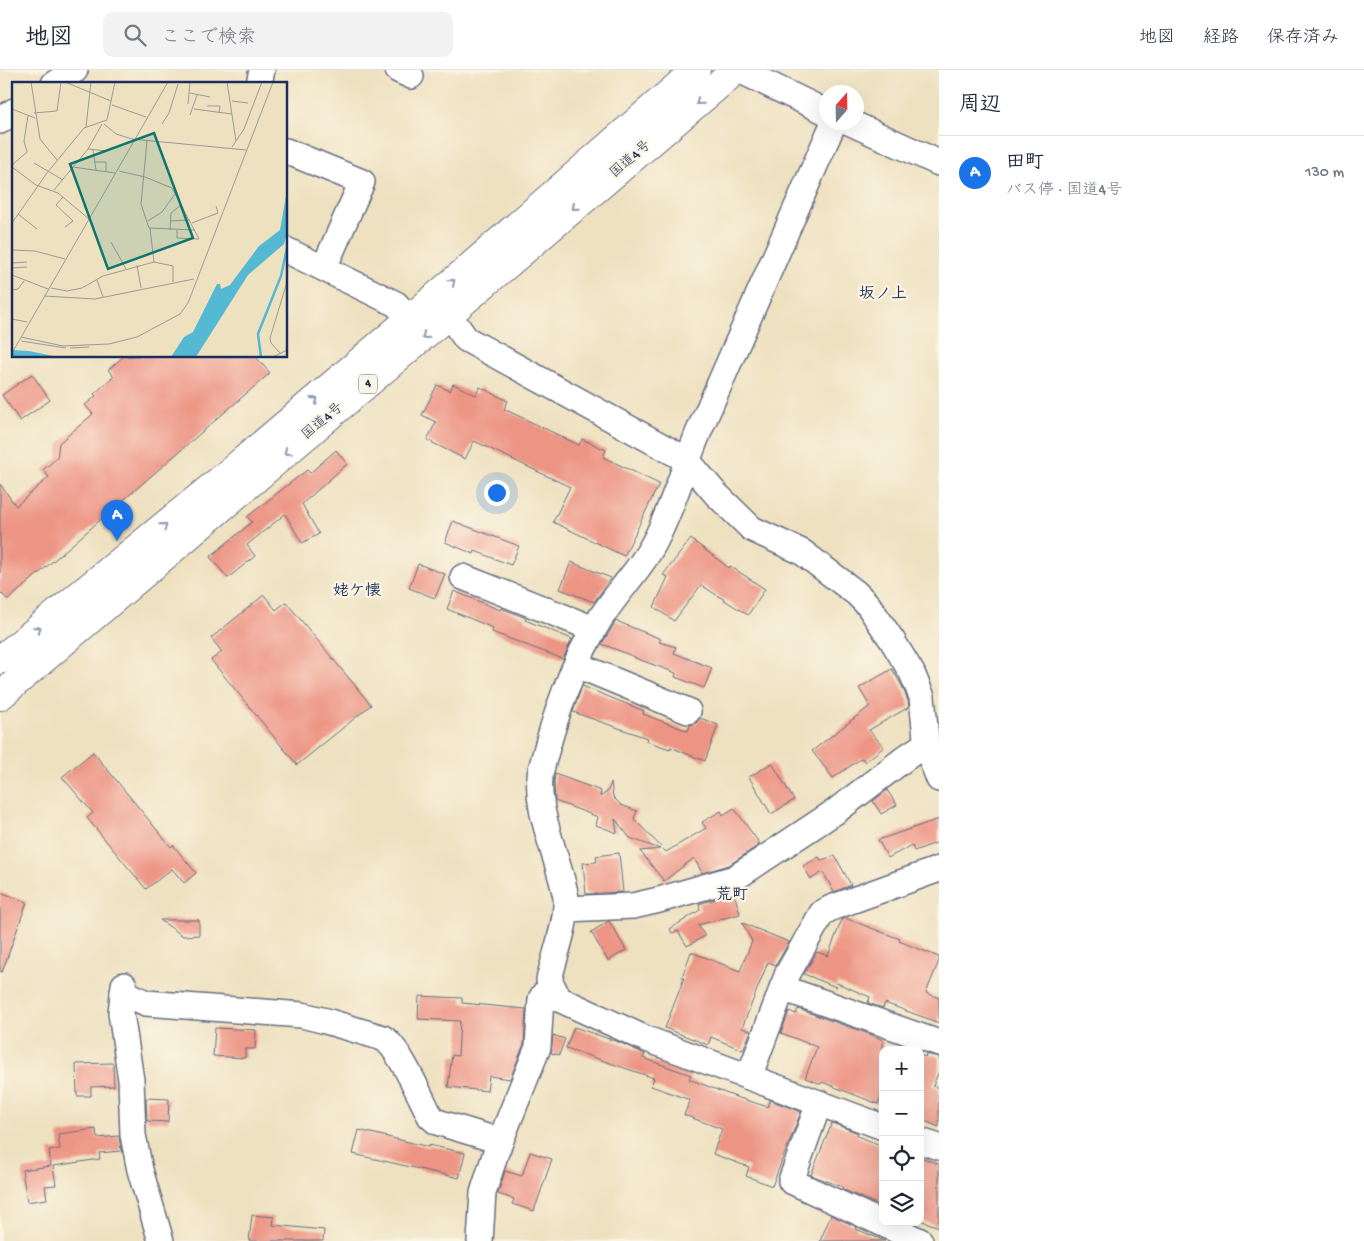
<!DOCTYPE html>
<html lang="ja">
<head>
<meta charset="utf-8">
<style>
	:root { --surface:#fff; --page:#f2f2f3; --text:#1f2937; --muted:#747a83; --line:#e0e1e3; --accent:#1a73e8 }
	body { margin:0; font-family:"Gochi Hand","Klee One",sans-serif; background:var(--page); color:var(--text) }
	.controls { position:absolute; right:15px; bottom:15px; display:grid; overflow:hidden; border-radius:10px; box-shadow:0 5px 20px #0002 }
	.controls button { width:45px; height:45px; display:grid; place-items:center; padding:0; border:0; border-bottom:1px solid var(--line); background:var(--surface); color:var(--text); font:25px sans-serif }
	.compass { position:absolute; left:819px; top:15px; width:45px; height:45px; border-radius:50%; background:var(--surface); box-shadow:0 5px 20px #0002; rotate:20deg }
	.you { position:absolute; left:496px; top:422px; width:18px; height:18px; margin:-12px; border:4px solid #fff; border-radius:50%; background:#1a73e8; box-shadow:0 0 0 8px #1a73e833 }
	.badge { display:grid; place-items:center; width:32px; height:32px; border-radius:50%; background:var(--accent); color:#fff; font-size:16px; font-weight:700 }
	.pin { position:absolute; translate:-50% -41px; filter:drop-shadow(0 1px 2px #0008) }
	.pin::after { content:''; position:absolute; top:26px; width:18px; height:15px; background:inherit; clip-path:polygon(0 0,100% 0,50% 100%) }
	.list { margin:0; padding:0; list-style:none }
	h2 { display:flex; justify-content:space-between; align-items:center; height:65px; margin:0; padding:0 20px; font-size:21px }
	h2 small { font-size:16px; font-weight:400; color:var(--muted) }
	.list li { display:grid; grid-template-columns:32px 1fr auto; gap:15px; align-items:center; box-sizing:border-box; height:75px; padding:0 20px; border-top:1px solid var(--line) }
	.list b { display:block; font-size:19px; white-space:nowrap }
	.list p { margin:0; font-size:16px; white-space:nowrap; color:var(--muted) }
	.list em { font-size:16px; font-style:normal; color:var(--muted) }
	.icon { flex:none; width:28px; height:28px; fill:none; stroke:currentColor; stroke-width:2; stroke-linecap:round; stroke-linejoin:round }
	.map { position:relative; flex:none; width:939px; height:1171px; overflow:hidden }
	header { display:flex; align-items:center; gap:30px; box-sizing:border-box; height:70px; padding:0 25px; background:var(--surface); border-bottom:1px solid var(--line) }
	header strong { font-size:24px }
	nav { display:flex; gap:28px; margin-inline-start:auto; font-size:18px }
	.search { width:350px; height:45px; background:var(--page); display:flex; align-items:center; gap:12px; box-sizing:border-box; padding:0 18px; border-radius:10px; color:var(--muted); font-size:19px }
	main { display:flex }
	aside { flex:1; background:var(--surface) }
	.map>svg:first-child { display:block }
	.building { fill:#ed9585 }
	.lines { fill:none; stroke-linecap:round; stroke-linejoin:round }
	.minor-casing { stroke:#656d80; stroke-width:28 }
	.highway-casing { stroke:#656d80; stroke-width:30 }
	.minor { stroke:#fff; stroke-width:25 }
	.highway { stroke:#fff; stroke-width:28 }
	.oneway { stroke:#8d97ae }
	.labels { text-anchor:middle; dominant-baseline:central; stroke-width:4.5; stroke-linejoin:round; paint-order:stroke }
	.shield { fill:#fcf5e5; stroke:#5e6a86; stroke-width:1 }
	.shield-label { font-size:12px; font-weight:bold; fill:#1b2f5e }
	.street-label { font-size:14px; fill:#1b2f5e; stroke:#fcf5e5 }
	.quarter-label { font-size:16px; font-weight:bold; fill:#1b2f5e; stroke:#fcf5e5 }
	.inset-river { fill:none; stroke:#55b9d4; stroke-width:2.5 }
	.inset-road { fill:none; stroke:#9a9a99; stroke-width:1 }
	.view { fill:#0f766e; fill-opacity:0.15; stroke:#0f766e; stroke-width:2.5 }
	.inset-edge { fill:none; stroke:#1b2f5e; stroke-width:2.5 }
</style>
</head>
<body>
<header>
<strong>地図</strong>
<div class="search"><svg class="icon" aria-label="search" viewBox="0 0 24 24"><circle cx="10" cy="10" r="6"/><path d="M15 15l6 6"/></svg>ここで検索</div>
<nav><a>地図</a><a>経路</a><a>保存済み</a></nav>
</header>
<main>
<div class="map">
<svg width="939" height="1171" viewBox="0 0 939 1171">
	<rect width="100%" height="100%" fill="#fcf5e5"/>
	<filter id="ink" filterUnits="userSpaceOnUse"><feTurbulence type="fractalNoise" baseFrequency=".02" numOctaves="2"/><feDisplacementMap in="SourceGraphic" scale="10" xChannelSelector="R" yChannelSelector="G"/><feConvolveMatrix kernelMatrix="1 2 1 2 8 2 1 2 1" color-interpolation-filters="sRGB"/></filter>
	<filter id="wash" filterUnits="userSpaceOnUse"><feTurbulence type="fractalNoise" baseFrequency=".0096" numOctaves="4" result="noise"/><feDisplacementMap in="SourceGraphic" scale="20" xChannelSelector="R" yChannelSelector="G"/><feGaussianBlur stdDeviation="1.12" result="paint"/><feColorMatrix in="noise" values="0 0 0 0 0 0 0 0 0 0 0 0 0 0 0 0 0 1.4 0 .05"/><feComposite in="paint" operator="in"/></filter>
	<g filter="url(#wash)">
		<rect width="100%" height="100%" fill="#eee1c0"/>
		<g id="blocks">
			<g class="building">
				<path d="M124,286H255L270,303L8,530L0,522V414L16,436L49,407L43,400L57,388L59,373L93,344L85,335L96,326L94,324L114,306L108,300Z"/>
				<path d="M32,304L50,330L20,351L2,325Z"/>
				<path d="M453,314L476,325L480,317L508,331L504,339L579,375L582,369L606,380L603,387L659,414L624,486L553,452L570,417L474,371L465,389L427,370L436,352L422,345L437,315L450,321Z"/>
				<path d="M336,380L347,394L302,434L319,464L302,473L285,444L247,475L255,486L228,508L210,487L252,452L247,447L307,400L310,403Z"/>
				<path d="M453,451L519,476L511,495L475,481L474,484L445,472Z"/>
				<path d="M691,469L729,498L730,496L765,519L748,545L701,515L674,551L654,537L668,507L663,505Z"/>
				<path d="M571,492L611,508L594,532L560,519Z"/>
				<path d="M418,494L445,504L435,528L409,518Z"/>
				<path d="M454,521L500,540L501,538L526,548L525,550L572,569L563,589L492,562L493,558L447,539Z"/>
				<path d="M264,525L276,540L286,532L371,635L297,695L211,590L222,582L211,568Z"/>
				<path d="M616,551L661,569L659,572L676,577L674,583L712,598L704,618L675,607L676,603L635,588V587L602,574Z"/>
				<path d="M892,599L902,616L908,631L909,637L869,660L884,677L865,692L862,688L833,708L812,681L870,636L859,618Z"/>
				<path d="M582,616L644,641L643,644L688,661L690,655L696,653L700,648L718,655L705,691L670,677V679L646,671L647,668L573,642Z"/>
				<path d="M93,682L171,777L173,775L196,803L184,813L172,799L146,819L87,748L93,743L62,707Z"/>
				<path d="M772,693L794,730L771,744L749,707Z"/>
				<path d="M555,704L601,721L600,727L608,721L611,712L613,727L621,735L637,741L634,749L666,782L706,758L702,752L721,741L723,745L734,738L760,774L729,795L702,803L694,788L664,811L640,781L660,779L630,768L615,749L617,763L596,755L598,747L555,731L554,712Z"/>
				<path d="M887,720L897,735L881,744L873,731Z"/>
				<path d="M939,749V772L914,781L912,775L888,788L878,770Z"/>
				<path d="M619,783L623,822L586,824L583,793L597,792L596,786Z"/>
				<path d="M835,786L851,815L834,822L823,802L811,809L803,796L819,787L821,790Z"/>
				<path d="M0,822L27,832L2,902L0,901Z"/>
				<path d="M734,823L740,844L698,855L705,866L687,876L678,861L672,863L670,859L700,840L699,834Z"/>
				<path d="M845,848L900,869L899,871L939,887V891L926,923L939,928V953L885,933L883,938L868,933L870,927L837,913L836,917L804,904L817,882L828,886L842,849Z"/>
				<path d="M160,850H199V865L183,866Z"/>
				<path d="M609,851L626,880L608,891L591,862Z"/>
				<path d="M742,853L789,872L776,895L768,892L742,958L751,961L743,980L711,967L708,975L665,958L684,908L682,907L691,882L740,901L752,871Z"/>
				<path d="M419,926L462,928V933L526,939L524,974L510,1009L489,1006L487,1021L448,1017L452,985L458,986L460,951L418,949Z"/>
				<path d="M798,939L872,965L883,970V1021L878,1034L822,1012L821,1014L805,1008L817,977L781,963L789,941L796,944Z"/>
				<path d="M574,957L621,973L645,984L643,988L691,1005L689,1009L733,1026L768,1037L770,1030L801,1042L772,1116L746,1106L749,1097L713,1084L722,1059L684,1045L690,1030L651,1016L654,1008L566,978Z"/>
				<path d="M215,958L256,960L255,979H245V988L213,986Z"/>
				<path d="M553,965L565,969L559,985L551,983Z"/>
				<path d="M926,984L939,987V1001L933,1016L939,1018V1057L920,1049V985L925,987Z"/>
				<path d="M113,993L114,1016L91,1017V1026H77L76,994Z"/>
				<path d="M146,1028L169,1029L168,1052L147,1051Z"/>
				<path d="M832,1053L858,1063L857,1066L883,1076V1137L842,1119L843,1117L811,1105Z"/>
				<path d="M96,1059L97,1068L119,1066L121,1081L99,1083L100,1089L53,1096L56,1115L45,1116L47,1129L27,1132L22,1100L51,1096L49,1080L60,1079L58,1064Z"/>
				<path d="M359,1060L429,1077V1075L465,1083L459,1108L353,1084Z"/>
				<path d="M530,1082L552,1089L534,1141L512,1134L514,1129L498,1124L505,1101L522,1106Z"/>
				<path d="M920,1087L939,1094V1157L920,1150Z"/>
				<path d="M252,1145L274,1147L273,1155L324,1160L323,1171H249Z"/>
				<path d="M831,1145L857,1157L856,1159L885,1171H820Z"/>
			</g>
		</g>
	</g>
	<g filter="url(#ink)">
		<use href="#blocks" fill-opacity="0" stroke="#656d80" stroke-width="1"/>
		<g class="lines">
			<g class="minor-casing">
				<g id="minor">
					<path d="M398,0L411,6"/>
					<path d="M739,0L826,42"/>
					<path d="M54,14L75,0"/>
					<path d="M259,14L262,0"/>
					<path d="M0,51L14,41"/>
					<path d="M834,52C788,155 743,258 699,361C685,395 674,432 658,465C644,496 618,520 600,549C572,593 555,646 542,696C531,734 560,790 566,828C568,850 554,888 549,910L559,929L644,968L883,1057"/>
					<path d="M849,52L939,93"/>
					<path d="M286,81L362,112L324,198"/>
					<path d="M286,180L396,234L410,249"/>
					<path d="M449,245L466,269L687,390L715,423L752,459L802,482L856,523L868,535L892,570L912,603L922,627L927,678L939,709"/>
					<path d="M463,507L594,559"/>
					<path d="M577,595L688,641"/>
					<path d="M566,839L633,836L659,830L735,808L836,741L908,686L926,674"/>
					<path d="M124,915L121,943L131,1010L133,1065L140,1100L161,1171"/>
					<path d="M782,918L939,973"/>
					<path d="M123,922L146,933L302,945L326,951L383,968C399,977 421,1028 430,1046L437,1052L500,1071"/>
					<path d="M749,1007L788,903L822,843L831,838L939,799"/>
					<path d="M819,1033L791,1111L920,1171"/>
					<path d="M920,1071L939,1077"/>
					<path d="M480,1171L483,1123L496,1082L538,977L541,929L544,924L553,918"/>
				</g>
			</g>
			<g class="highway-casing">
				<g id="highway">
					<path d="M0,590L220,410L410,249L696,0"/>
					<path d="M0,626L736,0"/>
				</g>
			</g>
			<use href="#minor" class="minor"/>
			<use href="#highway" class="highway"/>
		</g>
		<defs><path id="oneway-chevron" d="M-2-3.5L2.5 0L-2 3.5" fill="none" stroke-width="1.6" stroke-linecap="round" stroke-linejoin="round" transform="scale(1.25)"/></defs>
		<g class="oneway">
			<use href="#oneway-chevron" transform="translate(699 32) rotate(139)"/>
			<use href="#oneway-chevron" transform="translate(575 137) rotate(139)"/>
			<use href="#oneway-chevron" transform="translate(452 212) rotate(-41)"/>
			<use href="#oneway-chevron" transform="translate(425 266) rotate(140)"/>
			<use href="#oneway-chevron" transform="translate(315 330) rotate(-40)"/>
			<use href="#oneway-chevron" transform="translate(287 382) rotate(140)"/>
			<use href="#oneway-chevron" transform="translate(164 456) rotate(-39)"/>
			<use href="#oneway-chevron" transform="translate(38 559) rotate(-39)"/>
		</g>
	</g>
	<g class="labels">
		<rect class="shield" x="359" y="304.5" width="18" height="19" rx="4"/>
		<g class="shield-label">
			<text x="368" y="314">4</text>
		</g>
		<g class="street-label">
			<text transform="translate(631 90) rotate(-41)">国道4号</text>
			<text transform="translate(323 352) rotate(-40)">国道4号</text>
		</g>
		<g class="quarter-label">
			<text x="883" y="225">坂ノ上</text>
			<text x="357" y="522">姥ケ懐</text>
			<text x="732" y="826">荒町</text>
		</g>
	</g>
	<g transform="translate(12 12)">
		<rect width="275" height="275" fill="#eee1c0"/>
		<path d="M275,108V152L272,162L236,193L184,275H159L172,255L181,250L205,202H208L209,207L218,203L247,164L268,148ZM0,268L17,269L46,275H0Z" fill="#55b9d4"/>
		<path class="inset-river" d="M249,275L246,252L269,194L275,166"/>
		<path class="inset-road" d="M19,0L28,57L45,78M53,0L99,19M215,0L224,59M178,11L198,15M220,19L236,21M176,22L178,0M100,23L134,35M195,24H208L207,31M0,27L23,36M182,27L220,32M22,31L45,29L49,0M178,33L185,13M92,42L104,52L120,57L234,68M150,42L157,31L166,2M74,45L79,0M135,59L129,122L137,146L183,148M220,65L232,47L250,0M76,67L95,69M81,68L84,88M83,80H94V89M22,81L51,98M0,83L15,70L12,59L16,34M0,85L24,103L46,111L77,137M61,85L103,91M107,89L133,95L160,106L187,157L165,156V148M42,108L76,67L90,42M51,115L44,123L61,139L53,145M6,132L25,147M136,139L150,130L163,112M158,139L178,138M0,141L35,91L72,46L95,38L103,0M180,141L206,131L204,124M138,146L142,180M158,148L159,131L170,122M99,160L114,187M0,168L23,169L53,177M0,181L15,180M125,183L129,206M0,186L15,185M0,193L36,207M85,198L91,215M39,206L55,209L70,206L91,194L142,180L161,184V200M0,208L6,207L12,199M32,214L83,217L182,197M0,237L15,240M9,255L51,264L97,262L125,255L168,232L176,221L261,0M9,259L54,266M58,266L77,265M0,271L156,0M268,271L259,261L258,256L275,200M261,275L275,268"/>
		<path class="view" d="M142,51L181,156L96,187L58,82Z"/>
		<rect width="275" height="275" class="inset-edge"/>
	</g>
</svg>
<div class="controls">
<button>+</button>
<button>−</button>
<button><svg class="icon" aria-label="locate" viewBox="0 0 24 24"><circle cx="12" cy="12" r="6"/><path d="M12 2v4M12 18v4M2 12h4M18 12h4"/></svg></button>
<button><svg class="icon" aria-label="layers" viewBox="0 0 24 24"><path d="M12 4l9 5-9 5-9-5zM3 14l9 5 9-5"/></svg></button>
</div>
<svg class="compass" viewBox="-18 -18 36 36"><path d="M0-13l5 13h-10z" fill="#e53935"/><path d="M0 13l5-13h-10z" fill="#747a83"/></svg>
<div class="you"></div>
<div class="pin badge" style="left:117px;top:471px">A</div>
</div>
<aside>
<h2>周辺<small></small></h2>
<ul class="list">
<li><span class="badge">A</span><div><b>田町</b><p>バス停 · 国道4号</p></div><em>130 m</em></li>
</ul>
</aside>
</main>
</body>
</html>
